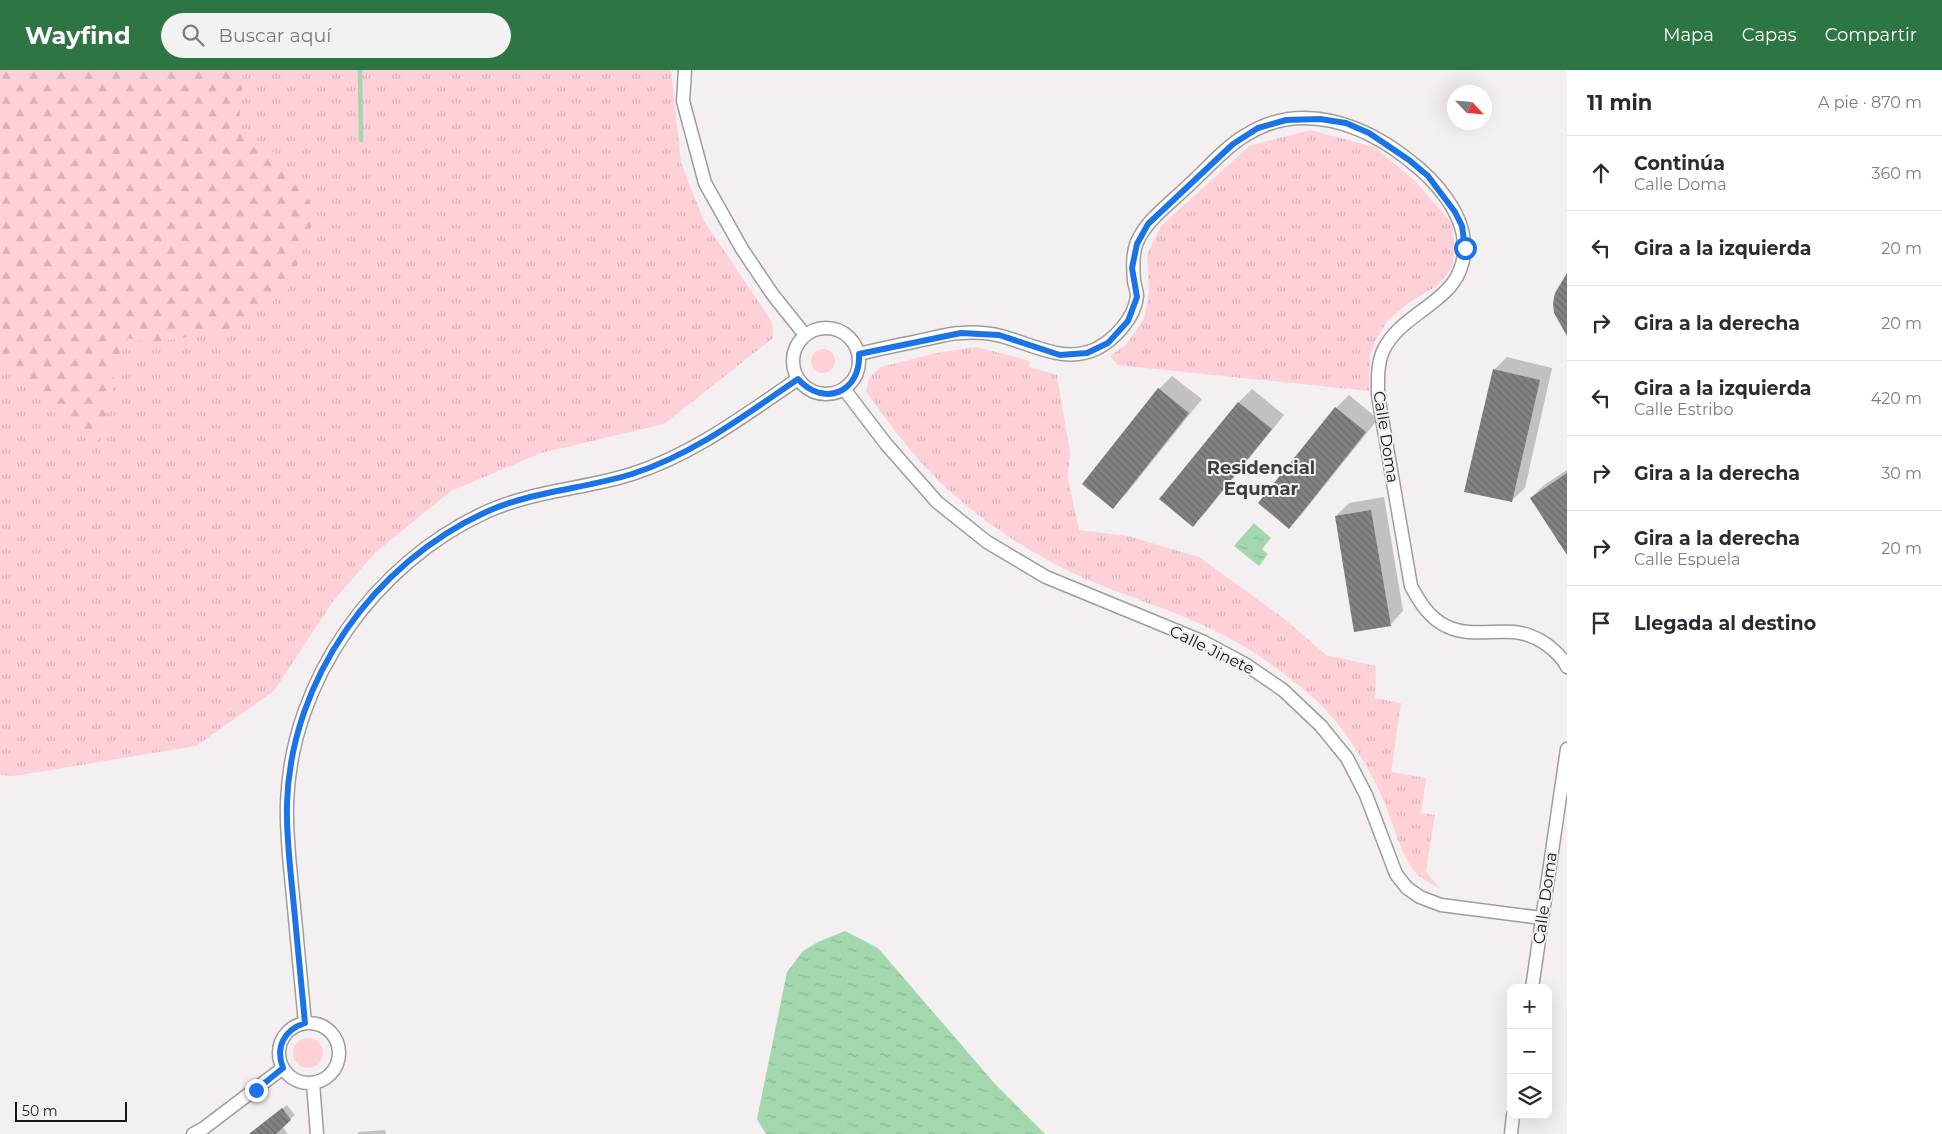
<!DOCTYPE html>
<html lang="es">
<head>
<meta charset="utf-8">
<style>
	:root { --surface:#fff; --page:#f2f2f3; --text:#2b2b33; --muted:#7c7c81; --line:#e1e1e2; --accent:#2d7643 }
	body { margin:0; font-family:Montserrat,sans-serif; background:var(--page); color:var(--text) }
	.controls { position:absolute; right:15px; bottom:15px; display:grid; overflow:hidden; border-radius:10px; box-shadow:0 5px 20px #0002 }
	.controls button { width:45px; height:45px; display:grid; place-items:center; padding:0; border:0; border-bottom:1px solid var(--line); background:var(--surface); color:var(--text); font:25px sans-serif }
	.compass { position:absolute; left:1447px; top:15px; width:45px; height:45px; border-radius:50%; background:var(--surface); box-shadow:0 5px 20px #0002; rotate:116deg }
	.scale { position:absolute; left:15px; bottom:12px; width:112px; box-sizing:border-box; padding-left:5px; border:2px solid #171616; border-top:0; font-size:14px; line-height:18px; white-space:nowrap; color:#171616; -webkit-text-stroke:4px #f4f0f1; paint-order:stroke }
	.stop { position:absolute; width:15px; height:15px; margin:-11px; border:4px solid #1a73e8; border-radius:50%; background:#fff }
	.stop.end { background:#1a73e8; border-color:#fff; box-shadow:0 1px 5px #0008 }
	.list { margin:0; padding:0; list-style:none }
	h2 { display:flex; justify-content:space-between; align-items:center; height:65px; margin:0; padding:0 20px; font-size:21px }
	h2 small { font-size:16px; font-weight:400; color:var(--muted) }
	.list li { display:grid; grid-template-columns:32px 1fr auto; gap:15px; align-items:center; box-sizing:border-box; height:75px; padding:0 20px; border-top:1px solid var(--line) }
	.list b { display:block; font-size:19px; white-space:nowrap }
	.list p { margin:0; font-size:16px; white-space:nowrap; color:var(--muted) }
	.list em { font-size:16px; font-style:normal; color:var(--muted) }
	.icon { flex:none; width:28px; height:28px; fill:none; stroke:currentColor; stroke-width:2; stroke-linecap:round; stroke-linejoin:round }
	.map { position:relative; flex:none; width:1567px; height:1064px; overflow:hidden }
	header { display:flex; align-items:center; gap:30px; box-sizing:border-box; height:70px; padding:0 25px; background:var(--accent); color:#fff }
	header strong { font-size:24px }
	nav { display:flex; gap:28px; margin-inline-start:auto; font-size:18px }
	.search { width:350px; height:45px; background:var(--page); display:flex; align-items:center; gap:12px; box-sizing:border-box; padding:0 18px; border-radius:28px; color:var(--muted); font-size:19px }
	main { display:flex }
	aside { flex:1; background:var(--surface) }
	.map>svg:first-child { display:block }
	.grass { fill:url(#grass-tufts) }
	.forest { fill:url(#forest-firs) }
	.green { fill:#fed0d8 }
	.water { fill:url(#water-ripples) }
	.shadow { fill:#0003 }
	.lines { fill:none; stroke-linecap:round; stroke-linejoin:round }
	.stream { stroke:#a3d7ad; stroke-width:4.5 }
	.building { fill:url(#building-back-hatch) }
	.minor-casing { stroke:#a09c9d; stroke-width:15 }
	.minor { stroke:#fff; stroke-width:12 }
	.route { stroke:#1a73e8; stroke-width:6 }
	.labels { text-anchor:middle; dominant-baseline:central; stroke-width:4; stroke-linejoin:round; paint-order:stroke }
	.street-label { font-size:16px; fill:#171616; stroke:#f4f0f1 }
	.neighbourhood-label { font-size:18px; font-weight:bold; fill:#403d3e; stroke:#f4f0f1 }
</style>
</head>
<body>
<header>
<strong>Wayfind</strong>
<div class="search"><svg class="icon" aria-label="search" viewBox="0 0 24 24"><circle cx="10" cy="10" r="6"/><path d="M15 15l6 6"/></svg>Buscar aquí</div>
<nav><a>Mapa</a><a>Capas</a><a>Compartir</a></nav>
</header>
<main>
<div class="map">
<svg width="1567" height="1064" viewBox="0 0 1567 1064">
	<defs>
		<pattern id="grass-tufts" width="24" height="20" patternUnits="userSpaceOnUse" patternTransform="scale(1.25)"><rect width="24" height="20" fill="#fed0d8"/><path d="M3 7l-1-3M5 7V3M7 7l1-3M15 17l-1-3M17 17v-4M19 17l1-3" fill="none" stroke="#d9b2b9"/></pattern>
		<pattern id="forest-firs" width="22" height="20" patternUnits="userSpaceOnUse" patternTransform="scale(1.25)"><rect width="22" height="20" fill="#fed0d8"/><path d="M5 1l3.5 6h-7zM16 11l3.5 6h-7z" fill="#d9b2b9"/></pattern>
		<pattern id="water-ripples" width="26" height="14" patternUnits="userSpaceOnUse" patternTransform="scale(1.25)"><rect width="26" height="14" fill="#a3d7ad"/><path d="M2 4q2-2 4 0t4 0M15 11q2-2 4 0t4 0" fill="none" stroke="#8cb894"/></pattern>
		<pattern id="building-back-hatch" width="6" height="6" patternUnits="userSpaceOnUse" patternTransform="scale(1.25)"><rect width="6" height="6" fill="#848181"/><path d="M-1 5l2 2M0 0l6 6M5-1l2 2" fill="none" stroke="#6b6969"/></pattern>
	</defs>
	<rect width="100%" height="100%" fill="#f4f0f1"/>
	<g class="grass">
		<path d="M0,0H671L681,93L704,151L772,252L773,268L664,354L541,383L451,421L376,482L334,530L274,621L196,676L14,706L0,705Z"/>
		<path d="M1310,60L1375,77L1416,112L1453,155L1454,181L1453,196L1438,215L1408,233L1388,250L1375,271L1370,286L1369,321L1117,295L1110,286L1126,275L1144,249L1149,222L1147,185L1161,156L1249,76Z"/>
		<path d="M977,277L1030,291L1029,297L1057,305L1070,383L1068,408L1079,460L1128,466L1199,487L1283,548L1326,585L1376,596L1375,628L1401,633L1391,702L1426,708L1421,743L1435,745L1426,801L1440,819C1434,815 1426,811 1420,807C1401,790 1393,751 1383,729C1366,691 1340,650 1308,623C1283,602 1256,582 1227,567C1172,537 1108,523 1053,493C1010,470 969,441 935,407C909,381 887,351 866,321L869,308L881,297L941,282Z"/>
	</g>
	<path class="forest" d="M0,0H233L243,7L238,62L275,83L317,142L287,222L226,261L150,273L128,268L115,298L112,321L98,378L0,294Z"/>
	<g class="green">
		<circle cx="823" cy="291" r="12"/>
		<circle cx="308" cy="983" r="15"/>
	</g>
	<g class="water">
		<path d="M1254,453L1271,468L1262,479L1268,484L1259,496L1234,476Z"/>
		<path d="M845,861L878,878L995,1014L1045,1064H766L757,1049L787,902L803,881L818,872Z"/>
	</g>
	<g class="shadow">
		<path d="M1507,287L1552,298L1525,418L1511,431L1494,300Z"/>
		<path d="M1172,306L1202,329L1126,424L1113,437L1159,319Z"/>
		<path d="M1252,319L1284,345L1206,442L1193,455L1161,429L1239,332Z"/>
		<path d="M1349,325L1378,349L1302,444L1289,457L1336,338Z"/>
		<path d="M1567,400V483L1531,428L1544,415Z"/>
		<path d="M1384,427L1403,541L1390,555L1336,446L1349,433Z"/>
		<path d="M287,1035L295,1045L282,1056L288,1064H249Z"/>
		<path d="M385,1060L386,1064H357L359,1062Z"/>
	</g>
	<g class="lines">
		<path class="stream" d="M360,0L361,70"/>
	</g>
	<g class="building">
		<path d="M1567,203V266L1554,243L1553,233L1555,223Z"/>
		<path d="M1493,299L1540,310L1512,432L1464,422Z"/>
		<path d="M1158,318L1189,343L1113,439L1082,414Z"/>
		<path d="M1238,332L1272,359L1193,457L1159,429Z"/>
		<path d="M1335,337L1366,362L1289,459L1258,433Z"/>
		<path d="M1567,403V485L1530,428Z"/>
		<path d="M1371,440L1391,556L1354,562L1335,446Z"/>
		<path d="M282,1038L291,1050L276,1064H249Z"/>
	</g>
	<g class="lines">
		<g class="minor-casing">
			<g id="minor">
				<path d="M685,0L683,31L705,113L742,179L773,225L805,265"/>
				<circle cx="826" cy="291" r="33"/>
				<path d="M859,284C882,278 905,274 927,269C938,267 950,263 961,263C973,262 989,263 1001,266C1032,274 1064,294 1096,279C1114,270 1135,248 1137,226C1137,222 1135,216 1134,211C1133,199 1132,184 1137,172C1147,149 1172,132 1190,114C1208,98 1225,77 1246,65C1301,30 1364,54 1410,91C1435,110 1464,143 1464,176C1466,232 1403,238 1383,281C1377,295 1378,311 1378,325L1411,516C1419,531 1429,548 1446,556C1468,567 1491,560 1514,562C1526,563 1537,568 1546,574C1554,580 1563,588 1567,597"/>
				<path d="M844,319L886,374L937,432L987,472L1046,507L1204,572L1245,594L1283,620L1321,656L1347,688L1366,725L1396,804L1407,818L1420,827L1441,835L1542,848"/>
				<path d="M1532,918L1567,679"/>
				<path d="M305,953C301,911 297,869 293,827C290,796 286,764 287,733C291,610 375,493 486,442C532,421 584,419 632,404C694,384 745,345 798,309"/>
				<circle cx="309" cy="983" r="30"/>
				<path d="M313,1013L317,1064"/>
				<path d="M193,1064L204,1058L283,998"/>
				<path d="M1511,1064L1513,1045"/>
			</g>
		</g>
		<use href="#minor" class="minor"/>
	</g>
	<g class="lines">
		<path class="route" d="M256,1020L283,998C275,977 284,960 305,953C301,911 297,869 293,827C290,796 286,764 287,733C291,609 374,493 486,442C532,421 584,419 632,404C694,384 745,345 798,309C824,338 861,322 859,284L961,263L999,265L1060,285L1087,283L1108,273L1128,251L1137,227L1132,198L1137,174L1148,154L1233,74L1258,58L1286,50L1320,49L1346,53L1369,63L1409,90L1428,106L1455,142L1462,156L1465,178"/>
	</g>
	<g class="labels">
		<g class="street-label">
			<text transform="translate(1386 367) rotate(81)">Calle Doma</text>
			<text transform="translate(1212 580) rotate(26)">Calle Jinete</text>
			<text transform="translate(1545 828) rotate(-82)">Calle Doma</text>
		</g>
		<g class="neighbourhood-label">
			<text x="1261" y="398">Residencial<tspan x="1261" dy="21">Equmar</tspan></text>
		</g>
	</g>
</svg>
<div class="controls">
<button>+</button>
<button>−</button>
<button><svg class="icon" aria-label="layers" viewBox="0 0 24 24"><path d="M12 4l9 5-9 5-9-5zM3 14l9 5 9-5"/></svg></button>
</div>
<svg class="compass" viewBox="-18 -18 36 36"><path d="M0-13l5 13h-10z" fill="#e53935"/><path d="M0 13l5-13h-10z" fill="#7c7c81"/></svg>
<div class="scale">50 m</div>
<div class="stop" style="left:1465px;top:178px"></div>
<div class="stop end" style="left:256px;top:1020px"></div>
</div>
<aside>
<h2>11 min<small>A pie · 870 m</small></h2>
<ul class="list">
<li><svg class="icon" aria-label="ahead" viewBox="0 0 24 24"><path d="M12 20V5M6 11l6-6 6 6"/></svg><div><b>Continúa</b><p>Calle Doma</p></div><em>360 m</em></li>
<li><svg class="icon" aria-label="left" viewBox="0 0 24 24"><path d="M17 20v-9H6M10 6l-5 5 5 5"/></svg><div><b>Gira a la izquierda</b></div><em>20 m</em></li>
<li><svg class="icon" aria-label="right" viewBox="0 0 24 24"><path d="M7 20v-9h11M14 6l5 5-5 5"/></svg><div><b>Gira a la derecha</b></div><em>20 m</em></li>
<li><svg class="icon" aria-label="left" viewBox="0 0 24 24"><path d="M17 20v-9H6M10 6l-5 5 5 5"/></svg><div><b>Gira a la izquierda</b><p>Calle Estribo</p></div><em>420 m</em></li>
<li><svg class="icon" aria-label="right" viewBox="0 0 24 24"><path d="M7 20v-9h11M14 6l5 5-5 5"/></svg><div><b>Gira a la derecha</b></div><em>30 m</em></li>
<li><svg class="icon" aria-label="right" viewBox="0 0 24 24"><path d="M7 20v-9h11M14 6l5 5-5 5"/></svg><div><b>Gira a la derecha</b><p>Calle Espuela</p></div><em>20 m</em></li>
<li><svg class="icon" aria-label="arrive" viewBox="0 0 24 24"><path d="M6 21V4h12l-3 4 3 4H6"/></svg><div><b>Llegada al destino</b></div></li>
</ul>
</aside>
</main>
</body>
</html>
